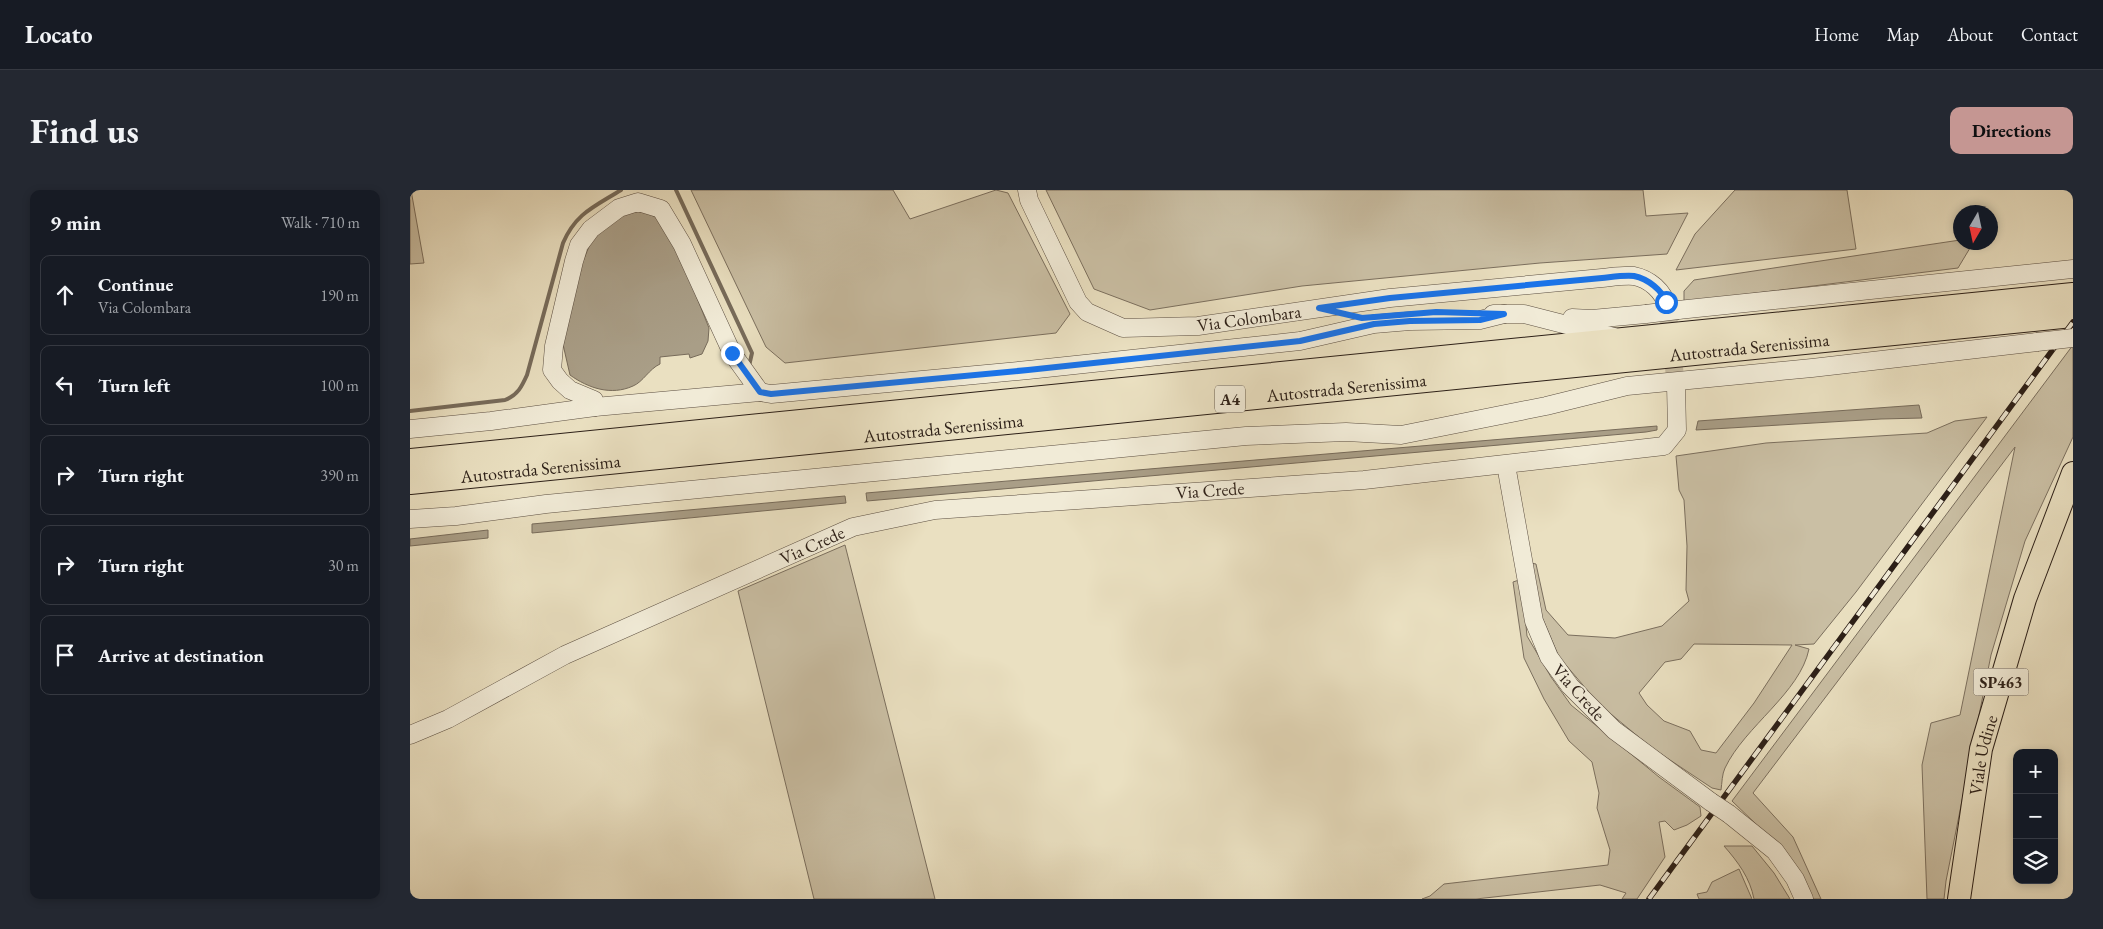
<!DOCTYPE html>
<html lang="en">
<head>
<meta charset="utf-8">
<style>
	:root { --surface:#171b24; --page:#242831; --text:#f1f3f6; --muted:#9ea1a6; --line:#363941; --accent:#c59692 }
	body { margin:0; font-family:"EB Garamond",serif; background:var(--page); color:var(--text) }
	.controls { position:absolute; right:15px; bottom:15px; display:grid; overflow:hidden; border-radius:10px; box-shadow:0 2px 8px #0003 }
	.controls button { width:45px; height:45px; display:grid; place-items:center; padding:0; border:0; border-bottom:1px solid var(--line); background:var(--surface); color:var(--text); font:25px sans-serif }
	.compass { position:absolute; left:1543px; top:15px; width:45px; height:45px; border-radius:50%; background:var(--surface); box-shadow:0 2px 8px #0003; rotate:189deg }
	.stop { position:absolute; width:15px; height:15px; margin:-11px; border:4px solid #1a73e8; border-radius:50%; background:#fff }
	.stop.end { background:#1a73e8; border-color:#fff; box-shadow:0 1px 5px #0008 }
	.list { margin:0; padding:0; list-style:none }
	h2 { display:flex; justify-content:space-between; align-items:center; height:65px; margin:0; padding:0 20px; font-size:21px }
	h2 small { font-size:16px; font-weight:400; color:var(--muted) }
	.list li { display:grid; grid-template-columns:32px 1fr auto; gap:15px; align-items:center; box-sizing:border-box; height:80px; margin:0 10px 10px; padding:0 10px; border:1px solid var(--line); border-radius:10px }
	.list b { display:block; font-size:19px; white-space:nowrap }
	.list p { margin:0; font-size:16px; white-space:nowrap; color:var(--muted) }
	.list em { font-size:16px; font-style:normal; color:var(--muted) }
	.icon { flex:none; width:28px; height:28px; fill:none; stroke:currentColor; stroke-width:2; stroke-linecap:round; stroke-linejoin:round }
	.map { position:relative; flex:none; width:1663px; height:709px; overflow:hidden; border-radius:10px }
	header { display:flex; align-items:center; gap:30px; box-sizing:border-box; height:70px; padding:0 25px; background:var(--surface); border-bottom:1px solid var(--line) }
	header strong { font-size:24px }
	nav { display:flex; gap:28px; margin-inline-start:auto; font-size:18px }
	.intro { display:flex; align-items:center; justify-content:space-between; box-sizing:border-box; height:120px; padding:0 30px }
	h1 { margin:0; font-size:35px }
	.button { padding:12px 22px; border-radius:10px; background:var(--accent); color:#111; font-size:18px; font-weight:700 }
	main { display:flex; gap:30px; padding:0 30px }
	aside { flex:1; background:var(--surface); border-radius:10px; box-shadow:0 2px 8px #0003 }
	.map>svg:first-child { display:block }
	.green { fill:#cabfa4; stroke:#7b6f5e; fill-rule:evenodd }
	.water { fill:#a99e87; stroke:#776b5a }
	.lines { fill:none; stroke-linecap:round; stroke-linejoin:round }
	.stream { stroke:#776b5a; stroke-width:4 }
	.minor-tunnel { stroke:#c4b99f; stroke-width:18; stroke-dasharray:18 9; stroke-linecap:butt }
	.minor-casing { stroke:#5c4f42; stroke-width:19 }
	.major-casing { stroke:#2c1f17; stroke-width:24 }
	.highway-casing { stroke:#2c1f17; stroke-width:28 }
	.minor { stroke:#f1ebd7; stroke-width:18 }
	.major { stroke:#eae0c1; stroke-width:22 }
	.highway { stroke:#eae0c1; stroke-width:26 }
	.rail-casing { stroke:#2c1f17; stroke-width:5.5 }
	.rail { stroke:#f1ebd7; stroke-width:4; stroke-dasharray:11; stroke-linecap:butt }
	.minor-bridge-casing { stroke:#5c4f42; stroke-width:19; stroke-linecap:butt }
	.minor-bridge { stroke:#f1ebd7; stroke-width:18 }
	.route { stroke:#1a73e8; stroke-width:6 }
	.labels { text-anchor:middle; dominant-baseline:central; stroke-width:4; stroke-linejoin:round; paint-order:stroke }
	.shield { fill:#f1ebd7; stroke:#675c51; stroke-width:1 }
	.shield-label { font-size:16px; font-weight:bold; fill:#2c1f17 }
	.street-label { font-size:18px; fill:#2c1f17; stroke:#f1ebd7 }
</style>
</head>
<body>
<header>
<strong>Locato</strong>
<nav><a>Home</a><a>Map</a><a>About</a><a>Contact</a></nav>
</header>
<div class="intro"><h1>Find us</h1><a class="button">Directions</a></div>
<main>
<aside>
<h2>9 min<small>Walk · 710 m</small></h2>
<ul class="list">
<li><svg class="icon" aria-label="ahead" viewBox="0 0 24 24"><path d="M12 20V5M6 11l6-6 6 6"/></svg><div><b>Continue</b><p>Via Colombara</p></div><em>190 m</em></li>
<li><svg class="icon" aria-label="left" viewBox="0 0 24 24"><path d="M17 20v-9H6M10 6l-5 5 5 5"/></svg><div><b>Turn left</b></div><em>100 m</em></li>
<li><svg class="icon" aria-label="right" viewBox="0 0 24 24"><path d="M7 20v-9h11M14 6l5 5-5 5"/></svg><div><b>Turn right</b></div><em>390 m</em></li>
<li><svg class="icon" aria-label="right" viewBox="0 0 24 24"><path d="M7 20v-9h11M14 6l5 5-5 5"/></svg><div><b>Turn right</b></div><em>30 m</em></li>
<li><svg class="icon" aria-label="arrive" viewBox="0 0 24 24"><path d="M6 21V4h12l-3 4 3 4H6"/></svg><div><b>Arrive at destination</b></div></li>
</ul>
</aside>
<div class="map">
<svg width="1663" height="709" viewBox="0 0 1663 709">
	<rect width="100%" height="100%" fill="#eae0c1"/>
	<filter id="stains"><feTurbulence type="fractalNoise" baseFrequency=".004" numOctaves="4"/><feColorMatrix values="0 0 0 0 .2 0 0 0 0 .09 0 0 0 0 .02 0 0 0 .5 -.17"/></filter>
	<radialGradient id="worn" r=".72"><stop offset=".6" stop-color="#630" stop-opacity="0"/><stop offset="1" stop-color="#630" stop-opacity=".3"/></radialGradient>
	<g class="green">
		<path d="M0,0H1L14,73L0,74Z"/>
		<path d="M281,0H483L500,29L586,0L598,3L660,124L646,143L375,173L356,157Z"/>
		<path d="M636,0H1233L1236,26L1278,23L1257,64L1130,73L892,96L740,120L684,99Z"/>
		<path d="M1325,0H1437L1446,59L1266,80L1285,44Z"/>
		<path d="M1550,50V52L1563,53L1548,78L1274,112V101L1284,90Z"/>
		<path d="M1663,155V247L1615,351L1581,465L1536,691L1534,709H1517L1512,575L1521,533L1550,525L1605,257L1343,603L1383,647L1411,709H1401L1371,658L1322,611Z"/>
		<path d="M1577,227L1446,402L1404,454L1385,455L1399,459C1390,503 1335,536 1315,578C1312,584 1312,593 1311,600L1302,598L1242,558L1190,515L1149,467L1128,418L1121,373L1126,374L1136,420L1158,445L1205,448L1252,436L1279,411L1276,400L1277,356L1274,310L1269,300L1266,266L1356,253L1517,243L1545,231ZM1284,454L1382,455L1344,513L1306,563L1291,560L1280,541L1254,531L1237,515L1229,503L1255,472L1271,469Z"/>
		<path d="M435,355L525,709H404L328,401Z"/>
		<path d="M1109,390L1114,415L1117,446L1141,487L1161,515L1249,587L1290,617L1291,626L1277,635L1264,640L1255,631L1249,632L1255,667L1227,709H1212L1216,703L1190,695L1066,709H1012L1020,706L1034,694L1198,675L1200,660L1187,618L1189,603L1182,572L1159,551L1134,509L1114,468L1103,392Z"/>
		<path d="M1314,656H1342L1364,683L1380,709H1344C1340,688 1328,672 1314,656Z"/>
		<path d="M1329,679L1342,709H1289L1287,704L1297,702L1302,692Z"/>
	</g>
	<g class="water">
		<path d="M212,22H236L247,28L263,48L299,138L298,151L292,164L280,168L279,164L250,167V174C239,179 233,192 223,196C201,206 178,198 160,185L152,150L170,79L182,49Z"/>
		<path d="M1509,215L1512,228L1471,229L1286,240L1288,231Z"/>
		<path d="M1247,236V240L1236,242L457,311L456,303Z"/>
		<path d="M435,306L436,313L122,343V334Z"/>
		<path d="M78,340V348L0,356V349Z"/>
	</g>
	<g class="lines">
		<g class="stream">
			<path d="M266,0L342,163L339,176"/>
			<path d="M0,221L95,210C108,205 112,196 117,185L153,53C166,23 184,17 211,0"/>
		</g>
		<path class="minor-tunnel" d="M1257,117L1266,195"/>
		<g class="minor-casing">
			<g id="minor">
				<path d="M617,0L619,10L668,112L677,122L713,138L788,136L980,108L1192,88C1202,87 1214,85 1224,86C1239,89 1254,101 1257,117"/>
				<path d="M1268,120L1663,79"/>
				<path d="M1083,124H1114L1204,147"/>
				<path d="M1162,128L1182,129L1236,124"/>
				<path d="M185,217L350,202"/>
				<path d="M0,239L81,231L185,217L184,210L160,200L150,191L142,180L144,156L164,71L169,55L181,39L209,18L228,12L251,19L272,54L322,163L350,202L361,204L618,180L890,151L964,134L1000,131L1070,130L1094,124"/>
				<path d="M1096,275L1124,431L1139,467L1160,496L1204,540L1301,612"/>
				<path d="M0,329L46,326L136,314L836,246L936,242L991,245L1136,216L1217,196L1402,178L1627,152"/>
				<path d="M0,545L38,529L155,465L443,337L525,320L954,290L1254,256L1267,240L1266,195"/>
				<path d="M1319,624L1365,661L1385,689L1394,709"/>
			</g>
		</g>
		<g class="major-casing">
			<g id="major">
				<path id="s1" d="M1549,709L1571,559L1615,409L1663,283"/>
			</g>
		</g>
		<g class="highway-casing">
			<g id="highway">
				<path d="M0,272L1663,106"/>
				<path id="s2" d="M0,291L1663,124"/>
			</g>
		</g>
		<use href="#minor" class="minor"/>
		<use href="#major" class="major"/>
		<use href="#highway" class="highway"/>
		<g class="rail-casing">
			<path id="rail" d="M1239,709L1663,132"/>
		</g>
		<use href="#rail" class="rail"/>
		<g class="minor-bridge-casing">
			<g id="minor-bridge">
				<path d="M1236,124L1268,120"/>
				<path d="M1627,152L1663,148"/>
				<path d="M1301,612L1319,624"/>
			</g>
		</g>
		<use href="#minor-bridge" class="minor-bridge"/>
	</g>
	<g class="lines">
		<path class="route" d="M322,163L350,202L361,204L618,180L890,151L964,134L1000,131L1070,130L1094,124L1026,122L952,128L909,118L980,108L1192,88C1202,87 1214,85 1224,86C1238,89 1252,100 1256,112"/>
	</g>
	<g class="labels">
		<g class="shield">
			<rect x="805" y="195.5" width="30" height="27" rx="4"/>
			<rect x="1563.5" y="478.5" width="55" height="27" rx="4"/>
		</g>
		<g class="shield-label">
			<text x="820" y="209">A4</text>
			<text x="1591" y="492">SP463</text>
		</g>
		<g class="street-label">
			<text transform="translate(839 128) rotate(-8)">Via Colombara</text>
			<text stroke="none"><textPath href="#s2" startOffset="1346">Autostrada Serenissima</textPath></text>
			<text stroke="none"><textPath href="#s2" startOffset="941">Autostrada Serenissima</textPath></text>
			<text stroke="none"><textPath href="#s2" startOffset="536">Autostrada Serenissima</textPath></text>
			<text stroke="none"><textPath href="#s2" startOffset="131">Autostrada Serenissima</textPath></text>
			<text transform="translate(800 300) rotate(-4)">Via Crede</text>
			<text transform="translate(402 355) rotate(-24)">Via Crede</text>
			<text transform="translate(1169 502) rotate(48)">Via Crede</text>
			<text stroke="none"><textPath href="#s1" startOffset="146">Viale Udine</textPath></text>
		</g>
	</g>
	<rect width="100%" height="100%" filter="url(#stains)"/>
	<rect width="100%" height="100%" fill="url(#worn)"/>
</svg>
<div class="controls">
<button>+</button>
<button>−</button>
<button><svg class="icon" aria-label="layers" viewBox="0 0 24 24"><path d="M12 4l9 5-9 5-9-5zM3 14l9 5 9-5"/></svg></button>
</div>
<svg class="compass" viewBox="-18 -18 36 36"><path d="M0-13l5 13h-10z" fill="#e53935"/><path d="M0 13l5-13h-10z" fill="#9ea1a6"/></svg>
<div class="stop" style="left:1256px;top:112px"></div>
<div class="stop end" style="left:322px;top:163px"></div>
</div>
</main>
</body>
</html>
